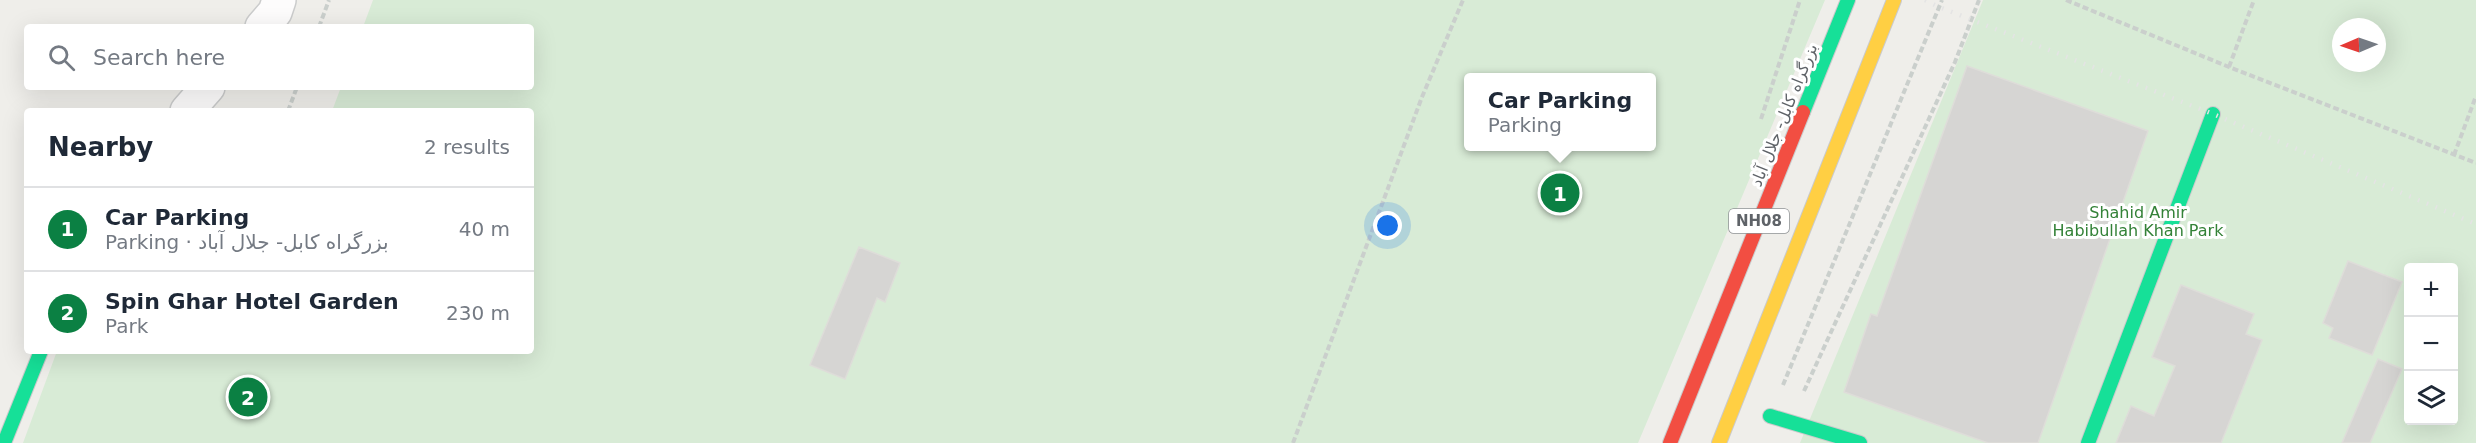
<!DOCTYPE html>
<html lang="en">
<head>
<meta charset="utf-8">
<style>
	:root { --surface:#fff; --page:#f2f2f3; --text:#1f2937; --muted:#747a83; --line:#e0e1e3; --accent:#0b8043 }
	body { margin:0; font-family:"DejaVu Sans",Vazirmatn,sans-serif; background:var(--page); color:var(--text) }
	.controls { position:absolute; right:18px; bottom:18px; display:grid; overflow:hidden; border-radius:6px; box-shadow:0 6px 24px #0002 }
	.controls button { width:54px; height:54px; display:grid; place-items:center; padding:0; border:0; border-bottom:2px solid var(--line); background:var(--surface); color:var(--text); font:30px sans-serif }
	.compass { position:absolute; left:2332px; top:18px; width:54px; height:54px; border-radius:50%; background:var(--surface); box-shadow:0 6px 24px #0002; rotate:268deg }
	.you { position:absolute; left:1388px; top:226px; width:21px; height:21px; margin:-15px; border:4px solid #fff; border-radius:50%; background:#1a73e8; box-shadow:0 0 0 9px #1a73e833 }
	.badge { display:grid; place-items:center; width:39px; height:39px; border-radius:50%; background:var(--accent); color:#fff; font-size:20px; font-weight:700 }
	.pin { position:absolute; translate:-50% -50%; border:3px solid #fff; box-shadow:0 2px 6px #0006 }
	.popup { position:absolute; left:1464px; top:73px; width:192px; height:78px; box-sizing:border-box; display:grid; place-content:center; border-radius:6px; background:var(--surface); filter:drop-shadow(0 2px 4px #0005); font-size:20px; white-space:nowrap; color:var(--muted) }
	.popup b { font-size:22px; color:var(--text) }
	.popup::after { content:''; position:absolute; left:50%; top:100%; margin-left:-12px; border:12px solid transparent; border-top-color:var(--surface) }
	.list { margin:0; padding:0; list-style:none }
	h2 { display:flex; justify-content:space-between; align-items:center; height:78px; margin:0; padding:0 24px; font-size:26px }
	h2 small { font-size:20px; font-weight:400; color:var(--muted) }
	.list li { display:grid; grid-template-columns:39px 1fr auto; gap:18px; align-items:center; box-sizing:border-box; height:84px; padding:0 24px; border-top:2px solid var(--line) }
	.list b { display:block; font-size:22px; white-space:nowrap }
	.list p { margin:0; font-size:20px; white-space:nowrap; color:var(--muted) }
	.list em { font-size:20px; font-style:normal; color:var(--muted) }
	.icon { flex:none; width:33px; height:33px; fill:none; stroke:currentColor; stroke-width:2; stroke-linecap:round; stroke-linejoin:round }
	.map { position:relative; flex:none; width:2476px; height:443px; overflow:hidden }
	.search { position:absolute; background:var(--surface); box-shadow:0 6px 24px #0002; left:24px; top:24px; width:510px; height:66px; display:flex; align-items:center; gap:15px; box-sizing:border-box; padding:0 21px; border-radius:6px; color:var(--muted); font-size:22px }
	.panel { position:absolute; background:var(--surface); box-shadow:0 6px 24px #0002; left:24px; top:108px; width:510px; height:246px; border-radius:6px }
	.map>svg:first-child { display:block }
	.green { fill:#d8ebd6; fill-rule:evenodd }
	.building { fill:#d6d5d3; stroke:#deddd9; stroke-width:1.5 }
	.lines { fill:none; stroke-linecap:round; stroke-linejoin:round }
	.street-casing { stroke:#cbcccc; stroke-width:36 }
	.fast-casing { stroke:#cacacb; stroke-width:16 }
	.slow-casing { stroke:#cacacb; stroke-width:16 }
	.jam-casing { stroke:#cacacb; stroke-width:16 }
	.path { stroke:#cacfcc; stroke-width:4; stroke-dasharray:6 3; stroke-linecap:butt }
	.street { stroke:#fdfcfc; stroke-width:33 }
	.fast { stroke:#16e098; stroke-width:14 }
	.slow { stroke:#ffcf43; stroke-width:14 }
	.jam { stroke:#f24e42; stroke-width:14 }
	.rail { stroke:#e4e4e4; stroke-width:4.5; stroke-dasharray:1.5 8; stroke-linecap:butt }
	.labels { text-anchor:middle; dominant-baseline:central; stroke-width:6; stroke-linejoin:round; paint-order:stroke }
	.shield { fill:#fff; stroke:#8f9295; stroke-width:1.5 }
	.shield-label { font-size:15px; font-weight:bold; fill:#5f6368 }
	.street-label { font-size:16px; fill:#5f6368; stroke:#fff }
	.park-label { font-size:16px; fill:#348238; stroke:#fff }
</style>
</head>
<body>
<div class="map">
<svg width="2476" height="443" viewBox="0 0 2476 443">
	<rect width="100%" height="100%" fill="#efeeea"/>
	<g class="green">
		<path d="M373,0H1825L1638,443H23L57,351H531V111H332L341,87H531V27H363ZM1468,77H1652V146H1468Z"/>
		<path d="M1983,0H2476V443H1800ZM2341,27H2377V63H2341ZM2408,268H2454V420H2408Z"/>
	</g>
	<g class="building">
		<path d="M1967,66L2148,131L2038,443H1988L1844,392L1871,314L1877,316Z"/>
		<path d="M859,247L900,263L885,302L877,298L845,379L810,365Z"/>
		<path d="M2348,261L2402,282L2372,355L2329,338L2333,328L2323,323Z"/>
		<path d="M2181,285L2254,314L2246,334L2262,340L2221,443H2116L2131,406L2154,416L2175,366L2152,357Z"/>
		<path d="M2378,359L2402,369L2370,443H2342Z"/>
	</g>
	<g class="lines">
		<g class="street-casing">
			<g id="street">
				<path d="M262,27L275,12L279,0"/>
				<path d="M187,111L208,87"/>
			</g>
		</g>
		<g class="fast-casing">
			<g id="fast">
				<path d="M1803,112L1848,0"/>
				<path d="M1770,416L1860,443"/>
				<path d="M4,443L41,351"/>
				<path d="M2088,443L2213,114"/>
			</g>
		</g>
		<g class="slow-casing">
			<path id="slow" d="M1719,443L1894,0"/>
		</g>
		<g class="jam-casing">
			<path id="jam" d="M1670,443L1803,112"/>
		</g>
		<g class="path">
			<path d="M2066,0L2229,67L2476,163"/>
			<path d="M319,27L329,0"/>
			<path d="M2229,67L2254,0"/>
			<path d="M288,111L297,87"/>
			<path d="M1761,119L1800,0"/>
			<path d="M2454,155L2476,96"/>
			<path d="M1783,385L1942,0"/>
			<path d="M1804,391L1955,62L1979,0"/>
			<path d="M1293,443L1422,97L1463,0"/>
		</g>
		<use href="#street" class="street"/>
		<use href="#fast" class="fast"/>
		<use href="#slow" class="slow"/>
		<use href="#jam" class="jam"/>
		<path class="rail" d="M1925,0L1939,7L2213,114L2476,224"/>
	</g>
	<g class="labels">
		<rect class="shield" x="1729" y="209" width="60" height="24" rx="4.5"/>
		<g class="shield-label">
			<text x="1759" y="221">NH08</text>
		</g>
		<g class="street-label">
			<text transform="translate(1784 115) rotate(-68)">بزرگراه کابل- جلال آباد</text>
		</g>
		<g class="park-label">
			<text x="2138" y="212">Shahid Amir<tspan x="2138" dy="18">Habibullah Khan Park</tspan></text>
		</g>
	</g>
</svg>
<div class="controls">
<button>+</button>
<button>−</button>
<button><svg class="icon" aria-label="layers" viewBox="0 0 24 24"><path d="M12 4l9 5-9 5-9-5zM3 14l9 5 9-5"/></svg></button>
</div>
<svg class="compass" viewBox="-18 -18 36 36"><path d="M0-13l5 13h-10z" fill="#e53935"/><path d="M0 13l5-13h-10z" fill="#747a83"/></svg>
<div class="you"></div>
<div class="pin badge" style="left:1560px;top:193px">1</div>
<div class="popup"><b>Car Parking</b>Parking</div>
<div class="pin badge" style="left:248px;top:397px">2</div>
<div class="search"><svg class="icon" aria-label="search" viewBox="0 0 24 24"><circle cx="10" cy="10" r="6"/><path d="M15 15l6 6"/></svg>Search here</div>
<section class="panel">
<h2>Nearby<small>2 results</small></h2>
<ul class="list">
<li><span class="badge">1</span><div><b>Car Parking</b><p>Parking · بزرگراه کابل- جلال آباد</p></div><em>40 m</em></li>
<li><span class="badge">2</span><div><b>Spin Ghar Hotel Garden</b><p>Park</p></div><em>230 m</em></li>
</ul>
</section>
</div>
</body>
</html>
